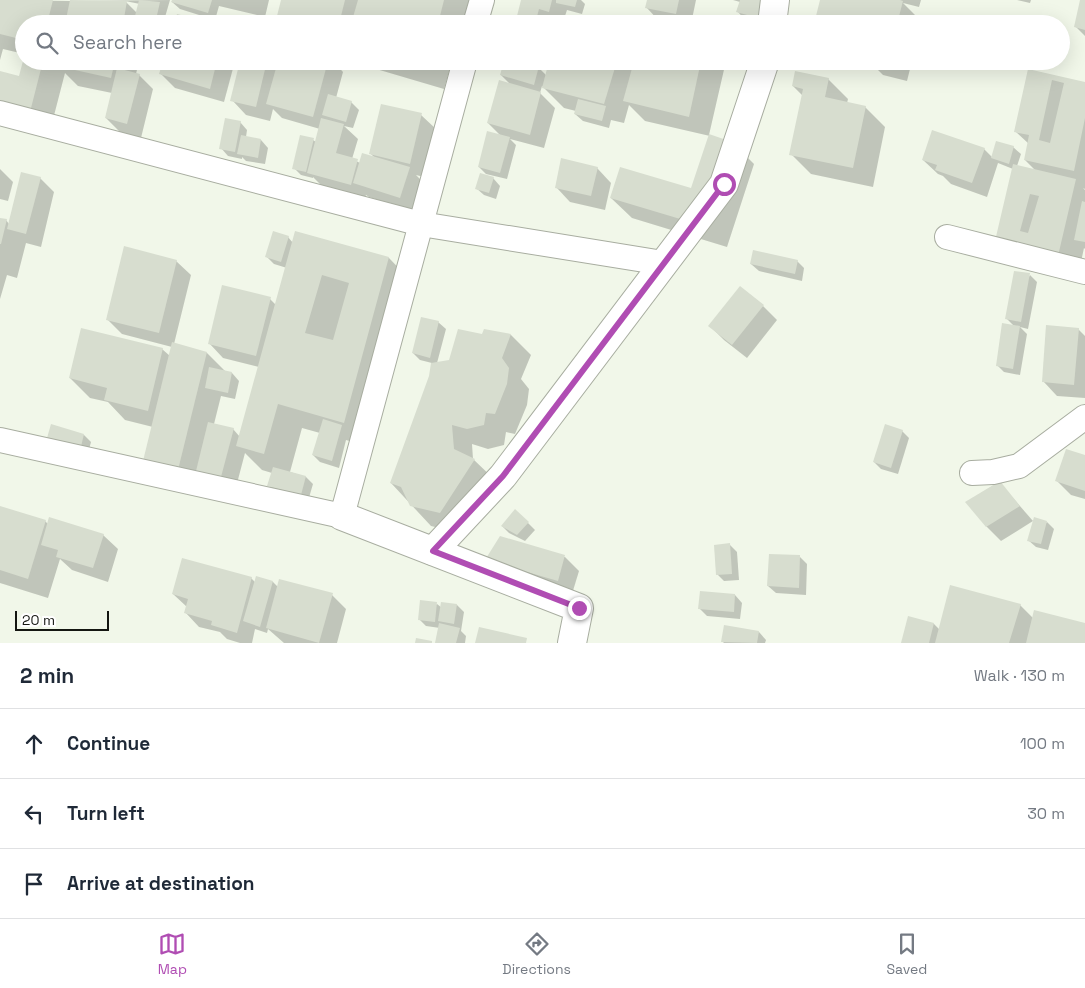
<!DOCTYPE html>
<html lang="en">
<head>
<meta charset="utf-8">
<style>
	:root { --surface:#fff; --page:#f6f6f7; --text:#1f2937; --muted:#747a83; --line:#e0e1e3; --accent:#b04db3 }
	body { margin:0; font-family:"Space Grotesk",sans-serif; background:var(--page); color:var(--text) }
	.scale { position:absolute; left:15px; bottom:12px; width:94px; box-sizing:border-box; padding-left:5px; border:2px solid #141611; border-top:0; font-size:14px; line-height:18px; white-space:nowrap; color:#141611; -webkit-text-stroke:4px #fff; paint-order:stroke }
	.stop { position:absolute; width:15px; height:15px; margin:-11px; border:4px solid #b04db3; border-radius:50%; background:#fff }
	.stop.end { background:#b04db3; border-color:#fff; box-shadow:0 1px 5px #0008 }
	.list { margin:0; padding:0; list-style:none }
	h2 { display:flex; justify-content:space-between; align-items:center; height:65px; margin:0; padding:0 20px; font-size:21px }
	h2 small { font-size:16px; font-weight:400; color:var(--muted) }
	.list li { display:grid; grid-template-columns:32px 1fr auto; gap:15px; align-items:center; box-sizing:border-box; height:70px; padding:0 20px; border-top:1px solid var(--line) }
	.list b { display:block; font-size:19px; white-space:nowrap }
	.list em { font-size:16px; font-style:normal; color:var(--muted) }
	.icon { flex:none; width:28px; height:28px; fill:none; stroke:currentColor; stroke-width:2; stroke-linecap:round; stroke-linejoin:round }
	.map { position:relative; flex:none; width:1085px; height:643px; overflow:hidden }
	.search { position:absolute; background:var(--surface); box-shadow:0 5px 20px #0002; left:15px; right:15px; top:15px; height:55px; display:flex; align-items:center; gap:12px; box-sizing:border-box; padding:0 18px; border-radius:28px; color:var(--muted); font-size:19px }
	.sheet { height:275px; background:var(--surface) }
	nav { display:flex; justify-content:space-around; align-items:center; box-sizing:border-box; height:70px; border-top:1px solid var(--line); background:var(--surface); font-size:14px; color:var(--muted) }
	nav a { display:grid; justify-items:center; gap:2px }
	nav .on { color:var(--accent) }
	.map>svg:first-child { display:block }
	.shadow { fill:#0003; fill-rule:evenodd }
	.building { fill:#d7ddcf; fill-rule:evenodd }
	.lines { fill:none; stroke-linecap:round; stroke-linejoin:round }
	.minor-casing { stroke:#a8ada0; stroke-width:26 }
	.tertiary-casing { stroke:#a8ada0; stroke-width:30 }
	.minor { stroke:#fff; stroke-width:24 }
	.tertiary { stroke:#fff; stroke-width:28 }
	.route { stroke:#b04db3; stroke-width:6 }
</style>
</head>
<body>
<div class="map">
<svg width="1085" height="643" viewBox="0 0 1085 643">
	<rect width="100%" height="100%" fill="#f1f7e9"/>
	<g class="shadow">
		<path d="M0,0L71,1L170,0L163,24H24V54L3,49L0,60ZM125,1L140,4L137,13Z"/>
		<path d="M173,0H269L265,17L219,6L215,20L180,9L172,2Z"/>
		<path d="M282,0H470L463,24H282L277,19Z"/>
		<path d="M522,0H581L585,4L582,14L567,10L564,19L578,24L553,22V24H516Z"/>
		<path d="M648,0H696L691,24H670L660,22L646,7Z"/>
		<path d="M733,0H779L773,24H749L738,12L740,2Z"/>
		<path d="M822,0H921L919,7L903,3L922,22V24H815Z"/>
		<path d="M1017,0H1031L1030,3Z"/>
		<path d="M1081,0H1085V36L1076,27Z"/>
		<path d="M25,61H50L57,69L58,64L50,61H139L136,74L139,75L153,89L141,138L120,132L106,118L112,93L78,86L65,73L50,131L0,118V72L20,78Z"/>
		<path d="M164,61H235L224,102L175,88L161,74Z"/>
		<path d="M241,61H333L343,72L336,98L351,102L359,110L353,128L344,126L358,139L352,159L360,163L375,158L370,153L421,115L436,129L424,177L416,175L423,182L414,211L369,197L366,195L365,198L323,187L313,177V178L301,175L294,168L313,140L316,142L320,129L282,118L273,109L270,121L246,115L232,100Z"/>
		<path d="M361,61H452L444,89L366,66Z"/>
		<path d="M550,61H726L709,135L734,144L754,164L727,247L632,218L611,198L692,189L710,136L645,121L629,105L624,123L611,120L609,128L583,121L575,114L576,111L564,108L542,86L540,93L555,108L544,148L510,139L516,145L507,179L486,174L479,167L501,136L488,123L511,85L501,75L538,67L547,76Z"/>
		<path d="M853,61H912L907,81L883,75L875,67Z"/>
		<path d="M1029,70L1085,83V189L1083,188L1085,190V249L1084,248L1078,276L1017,261L1013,169L998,163L987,197L951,184L943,176L938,174L923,160L984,149L993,158L1013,147L1021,154L1017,166L1036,171L1025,160L1029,144L1016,132Z"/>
		<path d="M828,79L848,99L847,103L865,107L885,127L873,187L811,174L791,154L803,96L793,86Z"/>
		<path d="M240,122L247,130L246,137L261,140L268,148L265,164L246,161L242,157V159L228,156L221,148Z"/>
		<path d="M597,168L611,183L605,210L570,202L556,187Z"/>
		<path d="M0,169L13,182L8,201L0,199Z"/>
		<path d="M40,178L54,192L41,247L26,243L17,278L7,275L0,299V219L6,220L9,224Z"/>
		<path d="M493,178L500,186L496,199L484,195L476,188Z"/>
		<path d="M296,232L389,258L413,283L369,447L346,440L339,468L320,462L313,455L320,433L302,428L290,472L306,477L313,484L308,501L276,492L269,485L272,473L262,470L245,453L235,491L165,481L153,427L125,420L108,402L90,398L70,378L162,349L170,356L172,347L122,334L108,320L176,261L191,275L174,344L207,353L226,372L232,373L239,381L235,399L221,396L214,424L233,429L240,437L259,367L223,358L209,343L270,299L276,305L287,268L274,264L267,257L288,237L293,243Z"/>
		<path d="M797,261L804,268L802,281L759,271L751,264Z"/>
		<path d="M1030,275L1037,282L1028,329L1020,327L1027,334L1020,375L1004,372L997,365L1014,326L1006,318Z"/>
		<path d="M763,306L777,320L747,358L724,340L710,326Z"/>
		<path d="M438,322L446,329L437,363L450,361L482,335L485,330L511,335L531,355L521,379L529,389L527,405L515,434L506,432L504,445L488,449L472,444L473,459L495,480L460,533L431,526L391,483L430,377L432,363L420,360L413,353Z"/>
		<path d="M1078,329L1085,336V398L1057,396L1043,381Z"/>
		<path d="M902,431L909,438L898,474L881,469L874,462Z"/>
		<path d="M84,435L91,442L86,461L46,445Z"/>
		<path d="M1085,456V499L1071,495L1057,481Z"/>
		<path d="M999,482L1033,521L1001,541L987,527L967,502Z"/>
		<path d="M0,507L45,521L48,524L103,535L118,549L108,582L72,570L60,559L48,598L0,583Z"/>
		<path d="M1047,522L1054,529L1048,550L1036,547L1028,540Z"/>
		<path d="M528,523L535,530L525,541L509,533L502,526Z"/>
		<path d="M730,545L737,552L739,580L724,581L717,574Z"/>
		<path d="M565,557L579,571L572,594L487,560Z"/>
		<path d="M800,557L807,564L806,595L776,593L768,586Z"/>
		<path d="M257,577L273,582L278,587L332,595L346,609L337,643H284L268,629L267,633L255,629L252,643H240L227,639L220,632L199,627L185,612L187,607L173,594L251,578L256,583Z"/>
		<path d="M701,592L735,595L742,603L740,619L707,616L700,609Z"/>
		<path d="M437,604L442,608L457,605L464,612L461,631L466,636L465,643H436L440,628L426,626L419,619Z"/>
		<path d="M1020,605L1034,619L1085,624V643H902L909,617L934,624L940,630Z"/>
		<path d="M759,632L766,640L765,643H724L723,642Z"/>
	</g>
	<g class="building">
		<path d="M0,0H53L47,24H24V40L0,34Z"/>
		<path d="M70,0L127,1L123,24H65Z"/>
		<path d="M139,0L160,2L155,24H133Z"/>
		<path d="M172,0H212L208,13L171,2Z"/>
		<path d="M281,0H345L339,24H291L276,20Z"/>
		<path d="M358,0H444L438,24H351Z"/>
		<path d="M521,0H552L549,12L539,9L535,24H515Z"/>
		<path d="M556,0H577L575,7L556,3Z"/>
		<path d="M647,0H679L676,14L645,8Z"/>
		<path d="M740,0H762L758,18L736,12Z"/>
		<path d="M820,0H900L903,1L897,24H814Z"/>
		<path d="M1080,0H1085V30L1074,27Z"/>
		<path d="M177,14L210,23V24H174Z"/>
		<path d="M560,17L581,23L580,24H559Z"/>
		<path d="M23,61H43L30,112L0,104V71L19,76Z"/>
		<path d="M58,61H115L111,78L57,66Z"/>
		<path d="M163,61H217L210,89L159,74Z"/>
		<path d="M240,61H267L256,107L230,101Z"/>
		<path d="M278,61H328L313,117L266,104Z"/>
		<path d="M397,61H427L424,70Z"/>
		<path d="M504,61H522L539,66L534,85L500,75Z"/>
		<path d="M549,61H617L604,104L542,88Z"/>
		<path d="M634,61H701L689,117L623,101Z"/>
		<path d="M117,68L140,74L127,124L105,118Z"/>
		<path d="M1028,69L1085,82V118L1074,171L1024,160L1029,135L1014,132ZM1052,80L1064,83L1050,143L1039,140Z"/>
		<path d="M795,71L829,78L825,97L866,106L853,168L789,155L803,89L792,86Z"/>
		<path d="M499,80L541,92L530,135L487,123Z"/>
		<path d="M328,94L352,101L346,122L322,115Z"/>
		<path d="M578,99L606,106L602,121L574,114Z"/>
		<path d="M381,104L422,113L410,164L369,154Z"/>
		<path d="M225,118L241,121L235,152L219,149Z"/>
		<path d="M321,118L344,124L336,153L358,159L351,185L307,173Z"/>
		<path d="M932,130L985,148L972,183L935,170L937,165L922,160Z"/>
		<path d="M487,131L510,137L500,173L478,167Z"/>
		<path d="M709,134L735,143L707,227L610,198L620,167L691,188Z"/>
		<path d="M241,135L261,139L258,158L237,154Z"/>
		<path d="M300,135L314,138L306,172L292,169Z"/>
		<path d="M996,141L1014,146L1009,164L991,158Z"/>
		<path d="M362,153L410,167L400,198L353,183Z"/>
		<path d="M561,158L598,167L591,196L555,188Z"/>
		<path d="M1013,164L1076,179L1058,256L995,241ZM1030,194L1039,196L1028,233L1020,231Z"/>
		<path d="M21,172L41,177L26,234L7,229Z"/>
		<path d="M480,173L494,177L489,193L475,189Z"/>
		<path d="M1082,201L1085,202V242L1074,240Z"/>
		<path d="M0,218L7,219L1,244H0Z"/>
		<path d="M273,231L289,236L281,262L265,257Z"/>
		<path d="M295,231L389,257L344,423L278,404L264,454L236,446ZM322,275L349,283L333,340L305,333Z"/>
		<path d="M124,246L177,260L159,333L106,320Z"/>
		<path d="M753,250L798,260L795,274L750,264Z"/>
		<path d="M1014,271L1030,273L1021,322L1005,319Z"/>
		<path d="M222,285L271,297L256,356L208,344Z"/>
		<path d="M740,286L764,305L732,345L708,326Z"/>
		<path d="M421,317L439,321L430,358L412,353Z"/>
		<path d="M1002,323L1020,326L1013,369L996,366Z"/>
		<path d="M1046,325L1079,328L1074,385L1042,382Z"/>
		<path d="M81,328L163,348L148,411L104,400L107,388L69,378Z"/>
		<path d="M458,329L482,334L484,329L511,334L502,358L509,368L507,384L495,414L486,413L484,425L467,429L452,425L454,449L475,459L440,513L410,506L401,487L390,483L429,376L431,363L449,360Z"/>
		<path d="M172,342L207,352L178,470L143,461Z"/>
		<path d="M209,367L232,372L228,393L205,388Z"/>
		<path d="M323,419L342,425L332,461L312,455Z"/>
		<path d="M208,422L234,428L221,477L196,471Z"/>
		<path d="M51,424L84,434L79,455L45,445Z"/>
		<path d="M885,424L903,430L891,468L873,462Z"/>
		<path d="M1066,449L1085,455V491L1055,481Z"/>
		<path d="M273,467L306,476L301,495L267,486Z"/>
		<path d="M1000,481L1020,506L986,527L965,502Z"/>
		<path d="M0,506L46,520L28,579L0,570Z"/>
		<path d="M515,509L529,522L517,535L501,526Z"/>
		<path d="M49,517L104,534L93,568L56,557L58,550L41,545Z"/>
		<path d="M1034,517L1047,521L1041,544L1027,541Z"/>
		<path d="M500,536L565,555L558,581L485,560Z"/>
		<path d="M730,543L732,574L716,575L714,545Z"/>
		<path d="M769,554L800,555L799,588L767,586Z"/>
		<path d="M182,558L252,577L237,633L211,625L212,621L184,613L188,599L172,594Z"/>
		<path d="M256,576L273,581L260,627L243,621Z"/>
		<path d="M279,579L333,593L319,643L266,628Z"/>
		<path d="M950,585L1021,604L1009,643H935Z"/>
		<path d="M700,591L735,594L734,612L698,609Z"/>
		<path d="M420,600L437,602L435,622L418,620Z"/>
		<path d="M441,602L457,604L454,624L438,621Z"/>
		<path d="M1034,610L1085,623V643H1026Z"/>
		<path d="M908,616L934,623L929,643H901Z"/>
		<path d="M439,623L460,628L456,643H435Z"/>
		<path d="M724,625L759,631L757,643L721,642Z"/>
		<path d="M479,627L527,638L526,643H475Z"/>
		<path d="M416,638L432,641V643H415Z"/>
	</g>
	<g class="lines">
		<g class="minor-casing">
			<g id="minor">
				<path d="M475,24L482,0"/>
				<path d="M0,113L421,224L663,263"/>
				<path d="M947,237L1085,272"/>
				<path d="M0,440L342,516L465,61"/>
				<path d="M972,473L993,472L1019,466L1085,417"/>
			</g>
		</g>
		<g class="tertiary-casing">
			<g id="tertiary">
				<path d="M772,24L775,0"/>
				<path d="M342,516L579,608L572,643"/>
				<path d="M433,551L503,476L724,184L765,61"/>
			</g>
		</g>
		<use href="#minor" class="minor"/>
		<use href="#tertiary" class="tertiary"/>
	</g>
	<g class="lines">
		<path class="route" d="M579,608L433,551L503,476L724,184"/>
	</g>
</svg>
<div class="scale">20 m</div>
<div class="stop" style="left:724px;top:184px"></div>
<div class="stop end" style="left:579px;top:608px"></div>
<div class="search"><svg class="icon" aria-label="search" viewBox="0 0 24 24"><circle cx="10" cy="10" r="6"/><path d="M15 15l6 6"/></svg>Search here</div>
</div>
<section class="sheet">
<h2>2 min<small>Walk · 130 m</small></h2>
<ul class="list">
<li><svg class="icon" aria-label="ahead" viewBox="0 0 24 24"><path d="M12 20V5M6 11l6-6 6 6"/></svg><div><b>Continue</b></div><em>100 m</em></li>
<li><svg class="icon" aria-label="left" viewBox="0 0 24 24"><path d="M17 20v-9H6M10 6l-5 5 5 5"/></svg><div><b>Turn left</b></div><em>30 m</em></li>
<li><svg class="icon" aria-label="arrive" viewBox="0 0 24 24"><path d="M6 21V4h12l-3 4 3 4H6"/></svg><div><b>Arrive at destination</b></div></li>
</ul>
</section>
<nav>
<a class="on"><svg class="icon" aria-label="map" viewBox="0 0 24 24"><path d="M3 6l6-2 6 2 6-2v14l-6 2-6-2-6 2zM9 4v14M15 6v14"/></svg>Map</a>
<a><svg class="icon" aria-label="directions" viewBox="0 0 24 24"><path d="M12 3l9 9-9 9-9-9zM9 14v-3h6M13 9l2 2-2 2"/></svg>Directions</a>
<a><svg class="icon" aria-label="saved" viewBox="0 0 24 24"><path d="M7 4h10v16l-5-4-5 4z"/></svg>Saved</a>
</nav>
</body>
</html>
